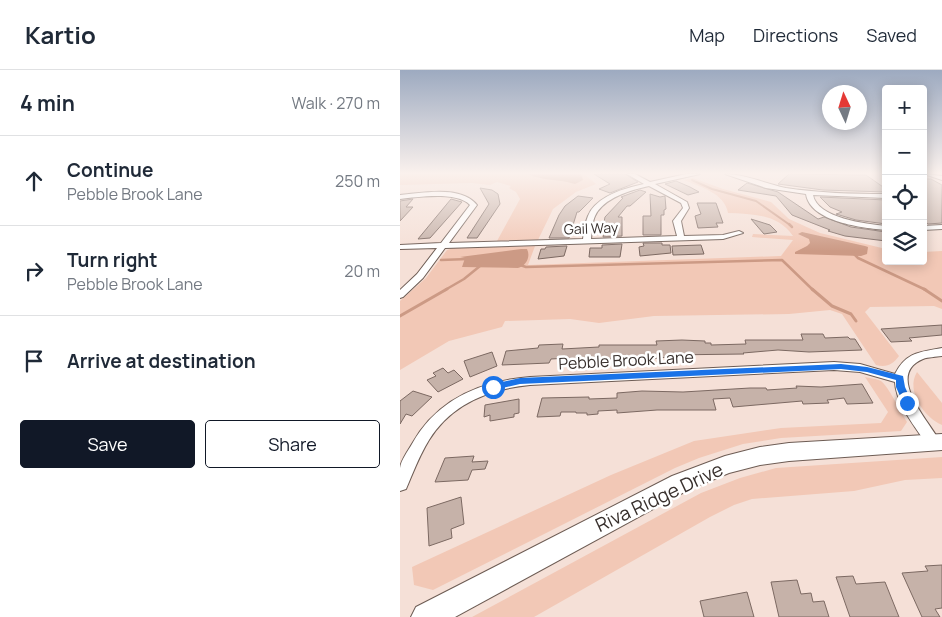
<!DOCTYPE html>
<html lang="en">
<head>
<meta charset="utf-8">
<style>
	:root { --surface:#fff; --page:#f6f6f7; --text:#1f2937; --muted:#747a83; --line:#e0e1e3; --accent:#111827 }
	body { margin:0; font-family:Manrope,sans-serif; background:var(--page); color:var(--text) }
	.controls { position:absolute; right:15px; top:15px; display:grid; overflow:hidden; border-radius:5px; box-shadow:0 2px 12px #0003 }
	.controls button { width:45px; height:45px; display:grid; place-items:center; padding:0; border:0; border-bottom:1px solid var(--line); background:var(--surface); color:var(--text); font:25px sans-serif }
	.compass { position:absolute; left:422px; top:15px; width:45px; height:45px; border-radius:50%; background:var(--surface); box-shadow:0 2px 12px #0003; rotate:356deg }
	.stop { position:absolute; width:15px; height:15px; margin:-11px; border:4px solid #1a73e8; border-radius:50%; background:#fff }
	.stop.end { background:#1a73e8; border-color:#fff; box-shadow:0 1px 5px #0008 }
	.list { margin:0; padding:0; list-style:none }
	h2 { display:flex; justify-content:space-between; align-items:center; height:65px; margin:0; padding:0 20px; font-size:21px }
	h2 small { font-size:16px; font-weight:400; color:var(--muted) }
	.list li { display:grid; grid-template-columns:32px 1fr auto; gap:15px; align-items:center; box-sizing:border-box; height:90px; padding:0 20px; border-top:1px solid var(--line) }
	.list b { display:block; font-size:19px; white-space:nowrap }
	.list p { margin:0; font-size:16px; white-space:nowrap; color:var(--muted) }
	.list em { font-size:16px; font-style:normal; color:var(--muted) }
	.actions { display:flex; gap:10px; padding:15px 20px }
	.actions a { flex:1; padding:11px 0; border:1px solid var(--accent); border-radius:5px; text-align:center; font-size:18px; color:var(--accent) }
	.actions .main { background:var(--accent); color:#fff }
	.icon { flex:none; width:28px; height:28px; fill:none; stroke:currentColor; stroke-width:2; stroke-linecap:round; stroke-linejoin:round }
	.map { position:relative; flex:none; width:542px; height:547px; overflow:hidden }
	header { display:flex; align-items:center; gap:30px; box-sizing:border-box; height:70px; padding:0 25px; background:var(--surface); border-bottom:1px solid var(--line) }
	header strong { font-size:24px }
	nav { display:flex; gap:28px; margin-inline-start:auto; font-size:18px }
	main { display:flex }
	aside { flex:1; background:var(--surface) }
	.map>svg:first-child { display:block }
	.green { fill:#f2c8b6 }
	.water { fill:#cc9a85 }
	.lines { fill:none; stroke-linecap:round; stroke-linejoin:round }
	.stream-far2 { stroke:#cc9a85; stroke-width:2 }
	.stream-far1 { stroke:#cc9a85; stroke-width:2.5 }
	.stream { stroke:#cc9a85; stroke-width:3 }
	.building { fill:#c6b2a9; stroke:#7c6962 }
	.street-casing { stroke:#6d5c54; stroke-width:2 }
	.secondary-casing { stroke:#6d5c54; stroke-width:2 }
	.street { fill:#fff; fill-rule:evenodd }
	.secondary { fill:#fff; fill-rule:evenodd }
	.route { fill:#1a73e8 }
	.labels { text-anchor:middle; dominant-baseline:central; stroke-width:5; stroke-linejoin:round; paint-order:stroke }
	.far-street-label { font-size:14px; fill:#38302d; stroke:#fff }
	.street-label { font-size:16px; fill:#38302d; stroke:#fff }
	.near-street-label { font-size:19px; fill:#38302d; stroke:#fff }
</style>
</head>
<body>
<header>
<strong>Kartio</strong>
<nav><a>Map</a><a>Directions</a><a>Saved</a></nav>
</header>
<main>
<aside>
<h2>4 min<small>Walk · 270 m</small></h2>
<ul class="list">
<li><svg class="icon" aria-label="ahead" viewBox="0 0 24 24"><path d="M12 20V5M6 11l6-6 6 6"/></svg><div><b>Continue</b><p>Pebble Brook Lane</p></div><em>250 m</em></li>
<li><svg class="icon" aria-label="right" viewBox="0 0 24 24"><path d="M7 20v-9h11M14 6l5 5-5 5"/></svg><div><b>Turn right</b><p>Pebble Brook Lane</p></div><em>20 m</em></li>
<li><svg class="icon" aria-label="arrive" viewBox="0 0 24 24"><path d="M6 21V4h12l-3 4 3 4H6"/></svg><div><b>Arrive at destination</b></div></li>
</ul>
<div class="actions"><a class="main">Save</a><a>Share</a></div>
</aside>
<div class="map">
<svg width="542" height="547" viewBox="0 0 542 547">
	<rect width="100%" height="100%" fill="#f5e0d7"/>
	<g class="green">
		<path d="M0,104H184L196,114L176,122L153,139L138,170L97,171L120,129L116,122L109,118L111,116L97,112L90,115L72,113L0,115Z"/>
		<path d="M293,108L323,119L371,132L389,149L420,163L486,179V191H523V182L542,181V239L534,236L470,237L465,242L499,286C493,294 487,298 476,295L442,244L430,240L389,244L254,246L199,253L170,249L105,251L102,257L49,271L0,300V231L26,208L47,180L53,178L135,176L128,195L381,186L393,170L352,167L353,164L393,166C378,144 353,144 328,143C325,123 300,117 284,110Z"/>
		<path d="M517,302L542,333V355C525,348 505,321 517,302Z"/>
		<path d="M465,307C470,308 477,309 481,311C488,316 501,342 507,352L501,361L381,368L343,374L299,388L275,398L33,520L14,515L12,497L211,405L294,371L381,358L481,353L488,342Z"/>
		<path d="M542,387V408L505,410L454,421L352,429L334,435L310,447L134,547H72L301,423L340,408L376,398Z"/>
	</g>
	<g class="water">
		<path d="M128,104H181L183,110L175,114C160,109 142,111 128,104Z"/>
		<path d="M402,162L465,176L468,177L467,184L461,186L395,184V182L407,176L410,173L409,169L398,164Z"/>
		<path d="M121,179H127C131,187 126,196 118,198L62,197L65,188L60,187Z"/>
	</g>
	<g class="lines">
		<path class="stream-far2" d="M292,110L312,119L356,131L390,155"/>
		<g class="stream-far1">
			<path d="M389,154L392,157"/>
			<path d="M453,183L458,188L526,220"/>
			<path d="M41,190L68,189"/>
			<path d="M120,195L126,197L382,190L413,220"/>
			<path d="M45,220L64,209L80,196"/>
		</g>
		<g class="stream">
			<path d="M412,219L432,236L451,244L456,251"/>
			<path d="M524,219L542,231"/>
			<path d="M0,246L47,219"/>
		</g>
	</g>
	<g class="building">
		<path d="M194,104H225L238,112L210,123L199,119L210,114Z"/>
		<path d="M389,104L466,105L486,119V122L423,120L378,114Z"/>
		<path d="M523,109H531L542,115V153L528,154L523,150Z"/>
		<path d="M276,111L290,117L299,122L288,125L265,114Z"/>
		<path d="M347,113L378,122L418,149L424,147L451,157L486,162V171L445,166L428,161L430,160L392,145L376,126L338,120Z"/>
		<path d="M80,118L92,120L98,124L100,134L77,168H67L89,134Z"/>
		<path d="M240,120L246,122L230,136H227L218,147H222V166L203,167L206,152H204L205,147L223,128L221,127Z"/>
		<path d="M250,124L260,127L265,126L266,139L264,140V145H261V165H243V146H251Z"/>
		<path d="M178,126L193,128L179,142H177L169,168H149L159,145L165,136Z"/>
		<path d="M420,127L486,130V154L456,150L436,144L442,142L430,137Z"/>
		<path d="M13,129L6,137H13L0,151V131Z"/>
		<path d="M51,129L62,132L30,168L18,169Z"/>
		<path d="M297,133H316L323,153H316L318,157L298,158L295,146L301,144Z"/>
		<path d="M351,149L370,155L377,162L364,164Z"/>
		<path d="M243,173H262V175H270L271,183L240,186L239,177L244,176Z"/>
		<path d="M222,174L220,187H189L190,178H202V175Z"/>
		<path d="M301,175L304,184L273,185L272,176Z"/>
		<path d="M167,176L164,186L138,189L141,179H145L146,177Z"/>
		<path d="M542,255V265L509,268L512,271L491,272L481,259Z"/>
		<path d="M401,264H423L425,268L448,267L450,269H455L462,280L409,282L378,280L343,283L344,284L268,285V287L252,289H191V291L167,294L168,288L151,289L149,293L102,295L106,281L138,278L139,275L163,274L162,279L199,277V275H257L256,271L282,270L305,271V273H311V275L346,274L345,270H403Z"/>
		<path d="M92,282L97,296L70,307L64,291Z"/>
		<path d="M43,298L48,303L54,300L63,309L38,322L27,310L36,306L33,303Z"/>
		<path d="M462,314L473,333L447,334L444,328L427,330L429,333L403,334L402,331L333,337L330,328L313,329L316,340H257L217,343V340L198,341V344L187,345V343H176V342H161L160,346L137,347L142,328L189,327V329L217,328V323L242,321L283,322L350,318H366L367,320L397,318L396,316L421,317Z"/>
		<path d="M13,321L32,327L12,346L6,344L0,354V331Z"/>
		<path d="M119,329V343L114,344V347L90,351V345L84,347L85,335Z"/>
		<path d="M74,386L72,392L88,391L85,399L72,400L68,410L35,412L45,388Z"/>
		<path d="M61,427L64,454L51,459L52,468L29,476L27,438Z"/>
		<path d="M542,495V538L535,539L540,547H522L502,503L528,501L525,496Z"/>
		<path d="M453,506L456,514L485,512L499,547H450L436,507Z"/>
		<path d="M397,510L401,524L411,523L413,532L424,531L429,547H379L371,512Z"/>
		<path d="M347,522L354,547H304L300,531Z"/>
	</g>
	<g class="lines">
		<g class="street-casing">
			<g id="street">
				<path d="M227,104H235L250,112L286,104H300L255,114L287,132L289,138L281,151L284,166L323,165L339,161L343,163L323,169L45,178L23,208L3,227L0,228V220L17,204L37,178L0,179V175L41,173L70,135C57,121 18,127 0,129V125C23,123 61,115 77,135L49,173L183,169C184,161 185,153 188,146C196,126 225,118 244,114ZM249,116L281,133L283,138L273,151L277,166L191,169C192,161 192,152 195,146C203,128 231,120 249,116Z"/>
				<path d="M325,104C345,104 366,114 386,118C419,123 452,124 486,124V128L413,125C417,148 466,154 486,156V160C463,158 410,152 406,124L366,118Z"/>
				<path d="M526,104L542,106V110L527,105Z"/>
				<path d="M542,155V159L523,160V156Z"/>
				<path d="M542,278V286C536,287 528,287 523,289C484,305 530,352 540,372L538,376L533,378L528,376C516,358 496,334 495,312L460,302L434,300L130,315C89,319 51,334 29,370C19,386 13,403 6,419L0,421C0,414 0,405 0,398C1,390 8,381 12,374C37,329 81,311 130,307L434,292L460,294L495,304C506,282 520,282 542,278Z"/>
			</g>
		</g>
		<g class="secondary-casing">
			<path id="secondary" d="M542,364V380L389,391L360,395L329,403L288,420L55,547H11L16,537L272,406L325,386L360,377L389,373Z"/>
		</g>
		<use href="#street" class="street"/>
		<use href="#secondary" class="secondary"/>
	</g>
	<linearGradient id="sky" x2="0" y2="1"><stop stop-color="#9daac0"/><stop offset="0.57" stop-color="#faf1ed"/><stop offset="1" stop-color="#faf1ed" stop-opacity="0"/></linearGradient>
	<rect width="542" height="181" fill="url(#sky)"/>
	<path class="route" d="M441,294L467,297L503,306L505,317L512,333L511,335H504L496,317V310L467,302L441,299L120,314L93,320L89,317L93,314L120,308Z"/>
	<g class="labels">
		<g class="far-street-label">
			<text transform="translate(191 158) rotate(-2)">Gail Way</text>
		</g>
		<g class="street-label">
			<text transform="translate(226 290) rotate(-3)">Pebble Brook Lane</text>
		</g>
		<g class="near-street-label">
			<text transform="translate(259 427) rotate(-25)">Riva Ridge Drive</text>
		</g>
	</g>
</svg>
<div class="controls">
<button>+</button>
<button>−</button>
<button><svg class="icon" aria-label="locate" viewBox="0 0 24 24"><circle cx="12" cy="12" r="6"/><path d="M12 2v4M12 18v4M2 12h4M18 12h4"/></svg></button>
<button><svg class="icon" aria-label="layers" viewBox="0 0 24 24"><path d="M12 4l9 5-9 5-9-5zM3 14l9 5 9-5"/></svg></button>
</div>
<svg class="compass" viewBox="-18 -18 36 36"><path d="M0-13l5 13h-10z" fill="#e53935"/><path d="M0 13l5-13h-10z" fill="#747a83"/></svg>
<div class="stop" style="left:93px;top:317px"></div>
<div class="stop end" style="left:507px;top:333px"></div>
</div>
</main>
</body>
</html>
